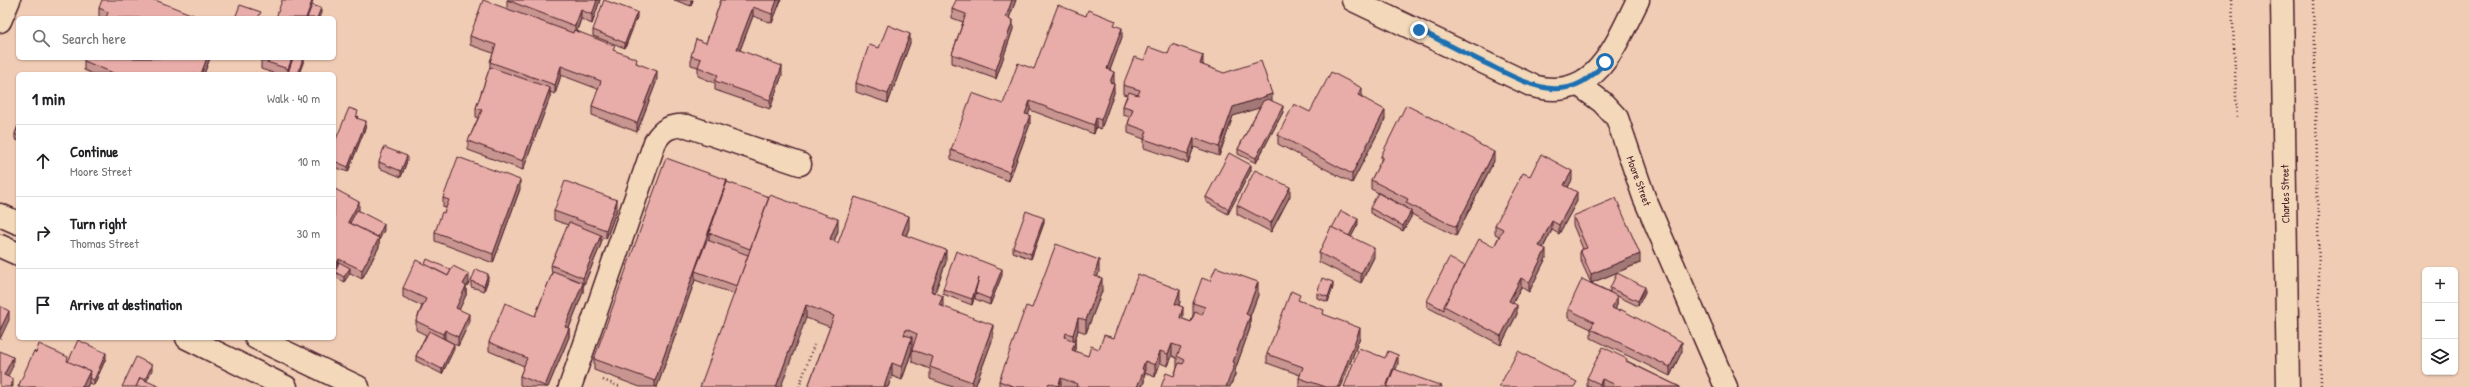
<!DOCTYPE html>
<html lang="en">
<head>
<meta charset="utf-8">
<style>
	:root { --surface:#fff; --page:#f6f6f6; --text:#202124; --muted:#757577; --line:#e0e0e0 }
	body { margin:0; font-family:"Patrick Hand",sans-serif; background:var(--page); color:var(--text) }
	.controls { position:absolute; right:12px; bottom:12px; display:grid; overflow:hidden; border-radius:6px; box-shadow:0 1px 3px #0004 }
	.controls button { width:36px; height:36px; display:grid; place-items:center; padding:0; border:0; border-bottom:1px solid var(--line); background:var(--surface); color:var(--text); font:20px sans-serif }
	.stop { position:absolute; width:12px; height:12px; margin:-9px; border:3px solid #1f6fb2; border-radius:50%; background:#fff }
	.stop.end { background:#1f6fb2; border-color:#fff; box-shadow:0 1px 4px #0008 }
	.list { margin:0; padding:0; list-style:none }
	h2 { display:flex; justify-content:space-between; align-items:center; height:52px; margin:0; padding:0 16px; font-size:17px }
	h2 small { font-size:13px; font-weight:400; color:var(--muted) }
	.list li { display:grid; grid-template-columns:26px 1fr auto; gap:12px; align-items:center; box-sizing:border-box; height:72px; padding:0 16px; border-top:1px solid var(--line) }
	.list b { display:block; font-size:15px; white-space:nowrap }
	.list p { margin:0; font-size:13px; white-space:nowrap; color:var(--muted) }
	.list em { font-size:13px; font-style:normal; color:var(--muted) }
	.icon { flex:none; width:22px; height:22px; fill:none; stroke:currentColor; stroke-width:2; stroke-linecap:round; stroke-linejoin:round }
	.map { position:relative; flex:none; width:2470px; height:387px; overflow:hidden }
	.search { position:absolute; background:var(--surface); box-shadow:0 1px 3px #0004; left:16px; top:16px; width:320px; height:44px; display:flex; align-items:center; gap:10px; box-sizing:border-box; padding:0 14px; border-radius:6px; color:var(--muted); font-size:15px }
	.panel { position:absolute; background:var(--surface); box-shadow:0 1px 3px #0004; left:16px; top:72px; width:320px; height:268px; border-radius:6px }
	.map>svg:first-child { display:block }
	.lines { fill:none; stroke-linecap:round; stroke-linejoin:round }
	.minor-casing { stroke:#4a1f2b; stroke-width:25 }
	.path { stroke:#4a1f2b; stroke-width:2.5; stroke-dasharray:1 3; stroke-linecap:butt }
	.minor { stroke:#f3d9ba; stroke-width:22 }
	.wall { fill:#c89590; stroke:#4a1f2b }
	.shaded-wall { fill:#a27976; stroke:#4a1f2b }
	.building { fill:#e8ada8; stroke:#4a1f2b }
	.route { stroke:#1f6fb2; stroke-width:5 }
	.labels { text-anchor:middle; dominant-baseline:central; stroke-width:3; stroke-linejoin:round; paint-order:stroke }
	.street-label { font-size:11px; fill:#4a1f2b; stroke:#f3d9ba }
</style>
</head>
<body>
<div class="map">
<svg width="2470" height="387" viewBox="0 0 2470 387">
	<rect width="100%" height="100%" fill="#f0ccb5"/>
	<filter id="ink" filterUnits="userSpaceOnUse"><feTurbulence type="fractalNoise" baseFrequency=".025" numOctaves="2"/><feDisplacementMap in="SourceGraphic" scale="8" xChannelSelector="R" yChannelSelector="G"/><feConvolveMatrix kernelMatrix="1 2 1 2 8 2 1 2 1" color-interpolation-filters="sRGB"/></filter>
	<g filter="url(#ink)">
		<g class="lines">
			<g class="minor-casing">
				<g id="minor">
					<path d="M1353,0L1533,86C1596,103 1615,45 1638,0"/>
					<path d="M2282,0L2288,387"/>
					<path d="M0,21L9,0"/>
					<path d="M1578,84L1602,102L1617,118L1644,197L1726,387"/>
					<path d="M0,215L18,223"/>
					<path d="M0,246L18,254"/>
					<path d="M187,338L286,387"/>
					<path d="M256,338L358,387"/>
					<path d="M570,387L655,142C663,128 672,125 687,126L800,164"/>
				</g>
			</g>
			<g class="path">
				<path d="M2232,0L2237,119"/>
				<path d="M2314,0L2321,387"/>
				<path d="M603,380L621,387"/>
				<path d="M799,387L814,345"/>
			</g>
			<use href="#minor" class="minor"/>
		</g>
		<g class="wall">
			<path d="M507,0H600L592,24L581,19L577,31L615,51L637,63L657,80L637,132L592,115V106L598,89L561,75L555,94L550,92V97L523,170L468,150V141L478,118L476,117V108L490,67V62L493,53L470,45V36L507,9Z"/>
			<path d="M674,0H693L691,6Z"/>
			<path d="M721,0H781L772,23L753,16L740,50L782,75L770,109L715,90V83L698,76V67L691,65V56L706,43Z"/>
			<path d="M1016,0L1009,18L1013,29L996,79L952,63V54L963,22L952,18V9Z"/>
			<path d="M99,8L201,18H101L99,17Z"/>
			<path d="M1086,16L1116,26L1122,37L1110,70L1114,81L1113,83L1114,93L1101,129L1096,127L1094,134L1030,110L1028,115L1030,124L1009,181L951,159V150L1003,104L1034,69Z"/>
			<path d="M637,17L625,48L593,36V30Z"/>
			<path d="M910,43L888,103L856,92V83L879,48Z"/>
			<path d="M1168,54L1203,64V65L1272,101L1283,112L1256,163L1238,154V149L1260,107L1233,116L1219,156L1194,147L1188,163L1144,148V139L1128,133V124L1130,117L1123,115V106L1127,95L1123,94V85L1144,60Z"/>
			<path d="M85,58H210L204,74H93L84,70V61Z"/>
			<path d="M262,58L299,74H276L261,69V60Z"/>
			<path d="M1362,97L1385,119L1352,183L1278,144V135L1310,112Z"/>
			<path d="M358,116L357,118L366,126L348,172L334,167V144Z"/>
			<path d="M18,126V141L15,139V134Z"/>
			<path d="M1475,143L1494,161L1456,236L1411,214V217L1403,231L1370,213V208L1406,209V207L1371,189V180L1381,161V156Z"/>
			<path d="M407,161L401,177L379,168V162Z"/>
			<path d="M1251,170L1228,214L1206,202V197Z"/>
			<path d="M1530,176L1572,180L1568,187L1577,201L1559,234L1552,230L1543,248L1546,258L1529,292L1521,287L1513,303L1517,314L1501,345L1427,307V301L1465,266L1494,247L1499,236L1495,234V225Z"/>
			<path d="M727,182L838,231L834,241L838,243L909,228L906,236L946,262L935,292L943,307L993,338L975,387H953L930,379V369L912,362V351L902,380L892,376L888,387H808L830,327L806,318L734,294L695,280L657,387H640L594,370V359Z"/>
			<path d="M335,189L359,211L384,230L379,240V247L362,279L350,273L344,282L335,277L334,278Z"/>
			<path d="M520,189L493,263L435,241V232L444,213L446,208L443,207V198Z"/>
			<path d="M1290,196L1271,232L1237,214V205Z"/>
			<path d="M617,209L606,239L601,237V244L583,287V292L569,328V337L548,387H526L520,385V376L524,366L489,351V342L535,316L552,274L551,265L568,225L554,220V211Z"/>
			<path d="M1573,216L1640,263L1591,283L1610,292V288L1645,292L1638,306L1617,296V305L1615,309L1682,351L1670,376L1591,338V329L1568,318V309L1591,283L1580,259V250L1583,249L1573,225Z"/>
			<path d="M1044,223L1031,259L1013,252V247Z"/>
			<path d="M1358,224L1351,237L1374,257L1361,283L1319,262V253L1332,228Z"/>
			<path d="M425,264L469,283L466,287V295L459,309L469,323L458,346L445,339L454,349L442,374L416,361V356L426,335L416,330V321L422,306L403,297V288Z"/>
			<path d="M1099,272L1097,277L1102,291L1086,333L1078,330L1075,341V352L1088,356L1099,349L1114,338L1180,302L1179,305L1183,319L1191,322L1193,315V303L1210,281L1258,295L1250,316V328L1235,370V375L1174,376L1177,367V358L1172,356L1168,366L1160,363L1155,377L1145,373L1144,376V382L1142,387H999V381L1032,308Z"/>
			<path d="M1002,275L990,305L975,299V295L972,305L943,294V289Z"/>
			<path d="M488,280L484,291L471,287V281Z"/>
			<path d="M1333,287L1328,302L1317,298V293Z"/>
			<path d="M1300,301L1324,315L1360,337L1341,387H1299V378L1300,375L1267,363V354Z"/>
			<path d="M36,353L68,362L106,358L94,385L89,383L87,387H18Z"/>
			<path d="M1627,361L1680,387H1587V378Z"/>
		</g>
		<g class="shaded-wall">
			<path d="M311,0H313L312,4V10L309,18H306Z"/>
			<path d="M597,0H600L592,24V15Z"/>
			<path d="M691,0H693L691,6Z"/>
			<path d="M777,0H781L772,23V14Z"/>
			<path d="M1012,0H1016L1006,26V17Z"/>
			<path d="M753,7V16L737,58V49Z"/>
			<path d="M321,8V13L319,18H317Z"/>
			<path d="M581,10V19L575,35V26Z"/>
			<path d="M637,12V17L625,48V43Z"/>
			<path d="M1013,20V29L996,79V70Z"/>
			<path d="M1122,28V37L1107,78V69Z"/>
			<path d="M910,34V43L888,103V94Z"/>
			<path d="M1203,55V64L1200,73V64Z"/>
			<path d="M207,58H210L204,74H201Z"/>
			<path d="M292,58H295L288,73V69Z"/>
			<path d="M303,58H305L299,74H298Z"/>
			<path d="M561,66V75L555,94V85Z"/>
			<path d="M782,66V75L770,109V100Z"/>
			<path d="M657,71V80L637,132V123Z"/>
			<path d="M1114,72V81L1110,91V82Z"/>
			<path d="M1114,84V93L1101,129V120Z"/>
			<path d="M550,88V97L523,170V161Z"/>
			<path d="M1362,88V97L1358,95Z"/>
			<path d="M1272,94V104L1233,116L1219,156V147L1233,107Z"/>
			<path d="M1030,101V110L1025,123V114Z"/>
			<path d="M1283,106V112L1256,163V158Z"/>
			<path d="M1385,110V119L1352,183V174Z"/>
			<path d="M1030,115V124L1009,181V172Z"/>
			<path d="M1096,118V127L1094,134V125Z"/>
			<path d="M366,121V126L348,172V167Z"/>
			<path d="M1194,138V147L1188,163V154Z"/>
			<path d="M1494,152V161L1456,236V227Z"/>
			<path d="M407,156V161L401,177V171Z"/>
			<path d="M1251,165V170L1228,214V209Z"/>
			<path d="M1572,171V180L1564,194V185Z"/>
			<path d="M520,180V189L493,263V254Z"/>
			<path d="M727,180V191L709,233V242L695,271V280L657,387H655V381Z"/>
			<path d="M1290,187V196L1271,232V223Z"/>
			<path d="M1577,192V201L1559,234V225Z"/>
			<path d="M617,200V209L606,239V230Z"/>
			<path d="M359,202V211L348,226V222Z"/>
			<path d="M1411,211V217L1403,231V226Z"/>
			<path d="M909,216V228L902,247V234Z"/>
			<path d="M1044,218V223L1031,259V254Z"/>
			<path d="M838,219V231L830,252V239Z"/>
			<path d="M1358,219V224L1348,243V238Z"/>
			<path d="M1552,221V230L1539,255V246Z"/>
			<path d="M384,224V230L379,240V247L362,279V270L376,241Z"/>
			<path d="M601,235V244L583,287V292L569,328V337L548,387H545L565,327L583,283V278Z"/>
			<path d="M1374,248V257L1361,283V274Z"/>
			<path d="M1546,249V258L1529,292V283Z"/>
			<path d="M946,250V262L931,303V291Z"/>
			<path d="M1640,254V263L1591,283V274Z"/>
			<path d="M339,259V268L335,272V277L334,278V269Z"/>
			<path d="M1099,260V272L1094,288V276Z"/>
			<path d="M350,268V273L344,282V277Z"/>
			<path d="M1002,269V275L990,305V299Z"/>
			<path d="M469,274V283L466,287V295L456,317V308L463,284Z"/>
			<path d="M488,274V280L484,291V286Z"/>
			<path d="M979,278L975,295L972,305V299Z"/>
			<path d="M1102,278V291L1086,333V320Z"/>
			<path d="M1521,278V287L1509,310V301Z"/>
			<path d="M1258,282V295L1246,327V314Z"/>
			<path d="M1333,282V287L1328,302V297Z"/>
			<path d="M1645,287V292L1638,306V301Z"/>
			<path d="M1180,290V302L1175,316V304Z"/>
			<path d="M943,296V308L939,305Z"/>
			<path d="M1617,296V305L1612,317V308Z"/>
			<path d="M806,305V318L781,387H776Z"/>
			<path d="M1517,305V314L1501,345V336Z"/>
			<path d="M1183,307V319L1180,318Z"/>
			<path d="M9,311V320L0,339V330Z"/>
			<path d="M469,314V323L458,346V337Z"/>
			<path d="M1250,316V328L1235,370V375L1230,387H1226L1233,362Z"/>
			<path d="M1078,318V330L1074,344L1075,342V354L1072,350L1073,346V335Z"/>
			<path d="M993,325V338L975,387H972V382Z"/>
			<path d="M1360,328V337L1341,387H1338Z"/>
			<path d="M445,330V339L443,343V334Z"/>
			<path d="M912,337V350L902,380V367Z"/>
			<path d="M1682,342V351L1670,376V367Z"/>
			<path d="M454,344V349L442,374V369Z"/>
			<path d="M1172,344V356L1168,366V354Z"/>
			<path d="M1160,351V363L1155,377V365Z"/>
			<path d="M106,353V358L94,385V380Z"/>
			<path d="M1398,355V364L1389,387H1386Z"/>
			<path d="M13,357V366L4,384V375Z"/>
			<path d="M1145,361V373L1144,376V382L1142,387H1137L1142,369Z"/>
			<path d="M892,363V376L888,387H884Z"/>
			<path d="M152,365V370L144,387L143,383Z"/>
			<path d="M90,371V378H89V383L87,387H82Z"/>
			<path d="M1061,378V387H1058V386Z"/>
			<path d="M13,379V387H10Z"/>
			<path d="M1602,379V387H1600V384Z"/>
		</g>
		<g class="building">
			<path d="M102,0H155L201,18H106L108,12L99,8Z"/>
			<path d="M282,0H309L312,1L306,18H276Z"/>
			<path d="M483,0L573,33L574,30L615,46L613,50L637,59L636,63L657,71L637,123L592,106L601,81L561,66L555,85L490,62L496,45L470,36Z"/>
			<path d="M507,0H597L592,15L581,10L575,26Z"/>
			<path d="M604,0L637,12L625,43L593,30Z"/>
			<path d="M721,0H777L772,14L753,7L737,49L782,66L770,100L715,81L718,75L698,67L701,59L691,56L696,39L706,43Z"/>
			<path d="M956,0H1012L1006,17L1013,20L996,70L952,54L966,14L952,9Z"/>
			<path d="M240,5L261,12L258,18H235Z"/>
			<path d="M312,5L321,8L317,18H307Z"/>
			<path d="M1058,5L1086,16L1088,10L1116,21L1114,25L1122,28L1107,69L1114,72L1110,82L1114,84L1101,120L1096,118L1094,125L1030,101L1025,114L1030,115L1009,172L951,150L972,93L1003,104L1018,63L1034,69Z"/>
			<path d="M888,25L910,34L888,94L856,83L869,45L879,48Z"/>
			<path d="M1172,44L1203,55L1200,64L1224,73L1261,61L1272,94L1233,107L1219,147L1194,138L1188,154L1144,139L1147,131L1128,124L1133,109L1123,106L1129,92L1138,95L1140,90L1123,85L1134,57L1144,60L1149,47L1168,54Z"/>
			<path d="M85,58H207L201,74H116L84,61Z"/>
			<path d="M262,58H292L288,69L261,60Z"/>
			<path d="M293,58H303L298,74H290L288,73Z"/>
			<path d="M490,67L550,88L523,161L468,141L482,110L476,108Z"/>
			<path d="M1331,72L1362,88L1358,95L1385,110L1352,174L1278,135L1294,104L1310,112Z"/>
			<path d="M1268,99L1283,106L1256,158L1238,149L1263,101Z"/>
			<path d="M1406,105L1475,140V142L1494,152L1456,227L1406,203L1408,199L1371,180L1383,157L1381,156Z"/>
			<path d="M349,108L358,111L356,118L366,121L348,167L334,161V144Z"/>
			<path d="M18,126V136L15,134Z"/>
			<path d="M384,147L407,156L401,171L379,162Z"/>
			<path d="M1229,153L1251,165L1228,209L1206,197Z"/>
			<path d="M1541,154L1572,171L1564,185L1577,192L1559,225L1552,221L1539,246L1546,249L1529,283L1521,278L1509,301L1517,305L1501,336L1444,306L1479,239L1494,247L1503,229L1495,225L1523,173L1530,176Z"/>
			<path d="M458,157L520,180L493,254L435,232L442,212L444,213L449,200L443,198Z"/>
			<path d="M666,158L727,180L655,381L594,359Z"/>
			<path d="M1255,170L1290,187L1271,223L1237,205Z"/>
			<path d="M565,181L617,200L606,230L554,211Z"/>
			<path d="M727,182L769,197L750,249L709,233Z"/>
			<path d="M335,189L359,202L348,222L379,238L362,270L339,259L334,269V190Z"/>
			<path d="M1378,193L1411,211L1403,226L1370,208Z"/>
			<path d="M770,195L838,219L830,239L838,243L855,197L909,216L902,234L946,250L931,291L943,296L939,305L993,325L972,382L930,367L933,357L912,350L917,334L906,329L904,335L912,337L902,367L892,363L884,387H808L834,316L806,305L776,387H700Z"/>
			<path d="M1616,198L1640,254L1591,274L1580,250L1587,248L1573,216Z"/>
			<path d="M357,210L384,224L378,237L350,223Z"/>
			<path d="M1026,211L1044,218L1031,254L1013,247Z"/>
			<path d="M1341,211L1358,219L1349,236L1332,228Z"/>
			<path d="M569,222L601,235L583,278L551,265Z"/>
			<path d="M1331,227L1374,248L1361,274L1319,253Z"/>
			<path d="M707,240L748,255L737,286L695,271Z"/>
			<path d="M1056,244L1099,260L1094,276L1102,278L1086,320L1078,318L1073,335L1066,333L1065,337L1075,342L1072,350L1088,356L1091,346L1099,349L1104,335L1114,338L1138,274L1180,290L1175,304L1183,307L1180,318L1191,322L1195,312L1202,315L1205,307L1193,303L1202,278L1210,281L1216,267L1258,282L1246,314L1250,316L1233,362L1235,363L1226,387H1161L1166,373L1174,376L1179,363L1183,364L1185,360L1177,356L1181,347L1172,344L1168,354L1160,351L1155,365L1145,361L1142,369L1144,370L1137,387H1076L1077,384L1061,378L1058,386L1049,383L1047,387H1016L999,381L1026,306L1032,308Z"/>
			<path d="M956,251L1002,269L990,299L975,293L979,278L972,299L943,289Z"/>
			<path d="M1449,258L1465,266L1444,306V310L1427,301Z"/>
			<path d="M427,259L451,270L448,276L425,264Z"/>
			<path d="M416,260L448,276L453,266L469,274L463,284L466,286L456,308L469,314L458,337L445,330L443,334L416,321L426,299L403,288Z"/>
			<path d="M339,262L350,268L344,277L335,272Z"/>
			<path d="M476,269L488,274L484,286L471,281Z"/>
			<path d="M553,271L583,283L565,327L569,328L545,386L520,376L527,358L489,342L505,303L535,316Z"/>
			<path d="M1617,273L1645,287L1638,301L1610,288Z"/>
			<path d="M1322,278L1333,282L1328,297L1317,293Z"/>
			<path d="M1582,279L1617,296L1612,308L1619,311L1620,309L1682,342L1670,367L1591,329L1594,322L1568,309Z"/>
			<path d="M1291,291L1300,295L1298,300L1324,310L1323,314L1360,328L1338,387H1326L1299,378L1303,367L1267,354Z"/>
			<path d="M0,306L9,311L0,330Z"/>
			<path d="M429,331L454,344L442,369L416,356Z"/>
			<path d="M78,340L106,353L94,380L89,378L90,375V371L68,362Z"/>
			<path d="M39,344L68,357L67,361L90,371L82,387H18L34,351L36,353Z"/>
			<path d="M1603,347L1627,359L1626,361L1680,387H1613L1614,384L1602,379L1600,384L1587,378Z"/>
			<path d="M1359,348L1385,358L1388,351L1398,355L1386,387H1344Z"/>
			<path d="M0,351L13,357L4,375L13,379L10,387H0Z"/>
			<path d="M1518,351L1577,382L1574,387H1499Z"/>
			<path d="M136,357L152,365L145,380L140,378L136,387H122Z"/>
			<path d="M1394,369L1442,386V387H1387Z"/>
			<path d="M140,378L160,387H136Z"/>
		</g>
	</g>
	<g class="lines" filter="url(#ink)">
		<path class="route" d="M1419,30C1442,41 1464,53 1487,64C1530,85 1568,108 1605,62"/>
	</g>
	<g class="labels">
		<g class="street-label">
			<text transform="translate(1639 181) rotate(70)">Moore Street</text>
			<text transform="translate(2285 194) rotate(-91)">Charles Street</text>
		</g>
	</g>
</svg>
<div class="controls">
<button>+</button>
<button>−</button>
<button><svg class="icon" aria-label="layers" viewBox="0 0 24 24"><path d="M12 4l9 5-9 5-9-5zM3 14l9 5 9-5"/></svg></button>
</div>
<div class="stop" style="left:1605px;top:62px"></div>
<div class="stop end" style="left:1419px;top:30px"></div>
<div class="search"><svg class="icon" aria-label="search" viewBox="0 0 24 24"><circle cx="10" cy="10" r="6"/><path d="M15 15l6 6"/></svg>Search here</div>
<section class="panel">
<h2>1 min<small>Walk · 40 m</small></h2>
<ul class="list">
<li><svg class="icon" aria-label="ahead" viewBox="0 0 24 24"><path d="M12 20V5M6 11l6-6 6 6"/></svg><div><b>Continue</b><p>Moore Street</p></div><em>10 m</em></li>
<li><svg class="icon" aria-label="right" viewBox="0 0 24 24"><path d="M7 20v-9h11M14 6l5 5-5 5"/></svg><div><b>Turn right</b><p>Thomas Street</p></div><em>30 m</em></li>
<li><svg class="icon" aria-label="arrive" viewBox="0 0 24 24"><path d="M6 21V4h12l-3 4 3 4H6"/></svg><div><b>Arrive at destination</b></div></li>
</ul>
</section>
</div>
</body>
</html>
